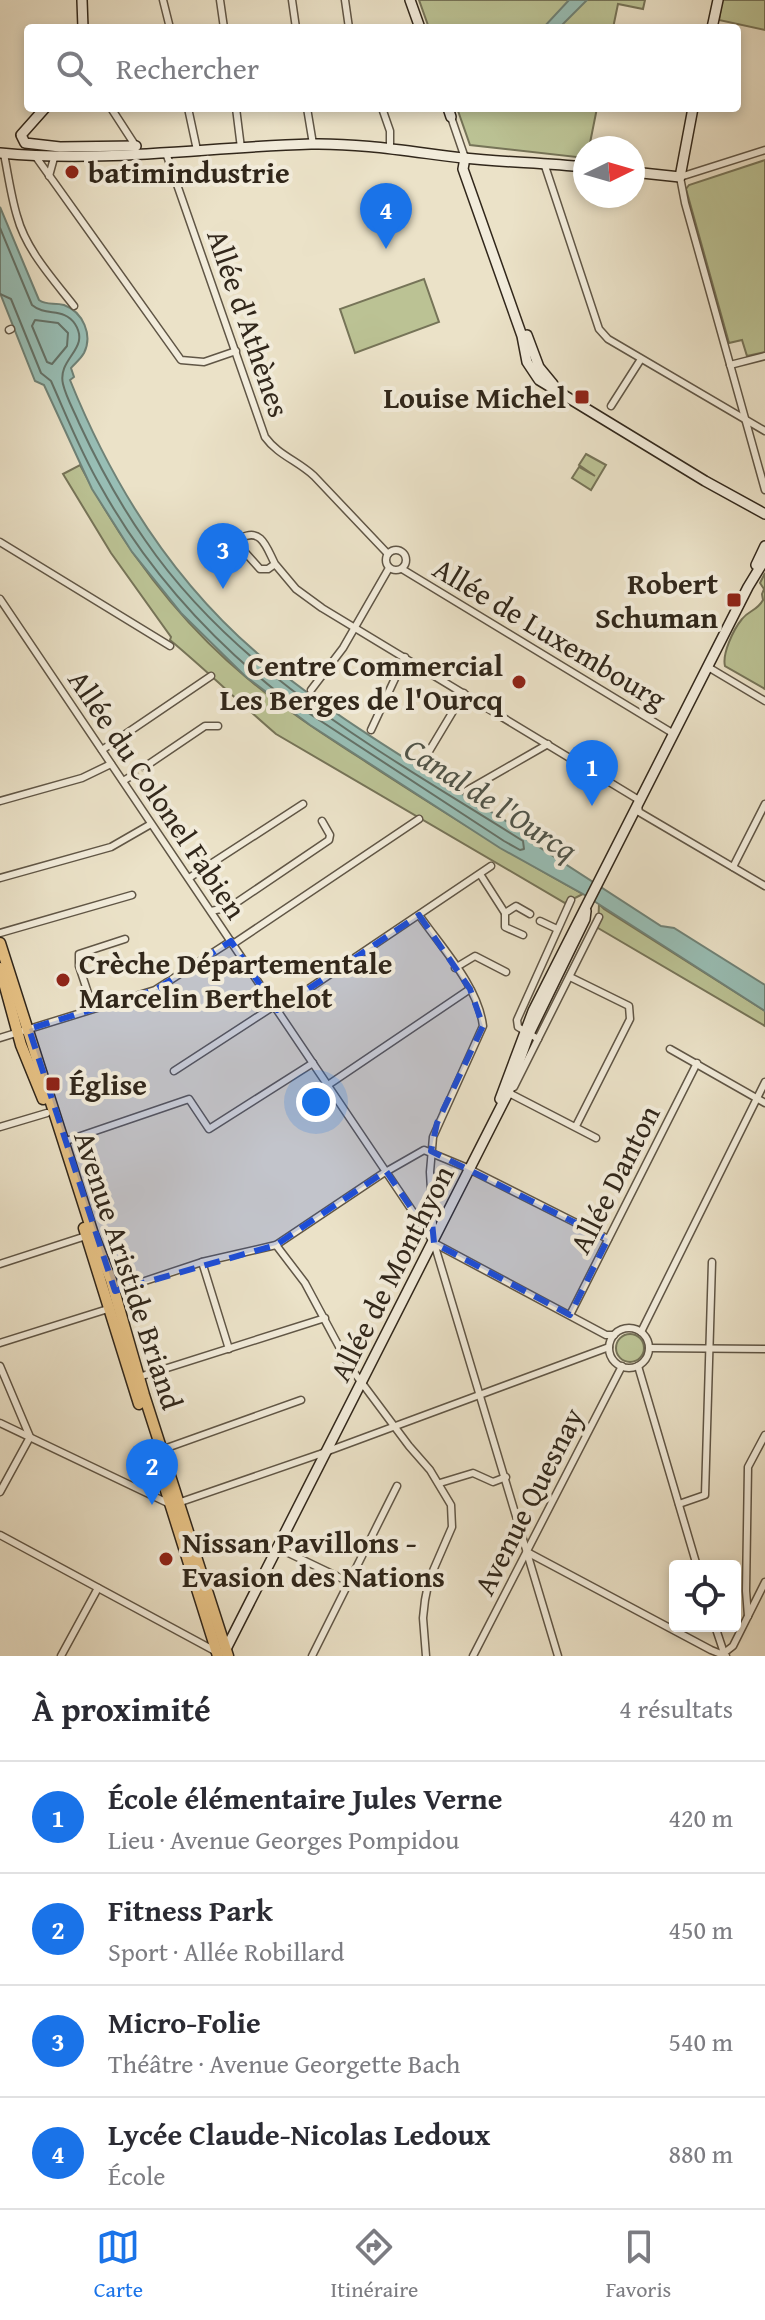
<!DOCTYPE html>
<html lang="fr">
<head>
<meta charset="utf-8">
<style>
	:root { --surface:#fff; --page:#f7f7f7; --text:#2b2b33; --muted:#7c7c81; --line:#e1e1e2; --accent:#1a73e8 }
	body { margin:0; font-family:"Gentium Book Plus",serif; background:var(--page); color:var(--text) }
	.controls { position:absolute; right:24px; bottom:24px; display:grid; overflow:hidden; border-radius:8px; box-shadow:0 4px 12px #0003 }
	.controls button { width:72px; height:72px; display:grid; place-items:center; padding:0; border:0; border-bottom:2px solid var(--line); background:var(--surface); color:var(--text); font:40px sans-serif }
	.compass { position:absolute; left:573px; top:136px; width:72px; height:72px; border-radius:50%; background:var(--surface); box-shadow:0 4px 12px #0003; rotate:85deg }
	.you { position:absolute; left:316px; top:1102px; width:28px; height:28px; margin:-20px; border:6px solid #fff; border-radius:50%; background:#1a73e8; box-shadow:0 0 0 12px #1a73e833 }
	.badge { display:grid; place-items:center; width:52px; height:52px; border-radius:50%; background:var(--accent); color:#fff; font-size:26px; font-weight:700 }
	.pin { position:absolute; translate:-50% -66px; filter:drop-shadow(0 2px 4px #0008) }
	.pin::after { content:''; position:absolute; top:42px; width:28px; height:24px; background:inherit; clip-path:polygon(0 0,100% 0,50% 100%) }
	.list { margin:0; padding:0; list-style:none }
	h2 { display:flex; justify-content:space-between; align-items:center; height:104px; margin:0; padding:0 32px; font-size:34px }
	h2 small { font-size:26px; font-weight:400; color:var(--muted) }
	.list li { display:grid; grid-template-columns:52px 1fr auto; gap:24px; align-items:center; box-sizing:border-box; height:112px; padding:0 32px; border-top:2px solid var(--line) }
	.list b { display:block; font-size:30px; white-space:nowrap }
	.list p { margin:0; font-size:26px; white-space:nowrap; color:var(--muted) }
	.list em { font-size:26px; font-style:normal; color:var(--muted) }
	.icon { flex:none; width:44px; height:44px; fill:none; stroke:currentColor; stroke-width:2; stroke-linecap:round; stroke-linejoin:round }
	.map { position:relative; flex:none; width:765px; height:1656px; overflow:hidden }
	.search { position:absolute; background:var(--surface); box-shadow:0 4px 12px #0003; left:24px; right:24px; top:24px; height:88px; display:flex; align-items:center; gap:20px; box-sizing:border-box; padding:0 28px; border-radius:8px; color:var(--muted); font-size:30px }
	.sheet { height:552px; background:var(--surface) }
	nav { display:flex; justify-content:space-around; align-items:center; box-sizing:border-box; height:112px; border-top:2px solid var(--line); background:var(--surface); font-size:22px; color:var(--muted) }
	nav a { display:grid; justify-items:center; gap:4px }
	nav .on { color:var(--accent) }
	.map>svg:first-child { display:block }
	.green { fill:#bbc294; stroke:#767458; stroke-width:2 }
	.water { fill:#98beb5; stroke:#6f8277; stroke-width:2 }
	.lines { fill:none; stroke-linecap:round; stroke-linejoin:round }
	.shore { stroke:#647268; stroke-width:2 }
	.street-tunnel { stroke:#c6bda5; stroke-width:6; stroke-dasharray:6 3; stroke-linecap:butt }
	.street-casing { stroke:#605646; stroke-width:9 }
	.secondary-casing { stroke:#31271b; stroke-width:12 }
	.primary-casing { stroke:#31271b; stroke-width:13 }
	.street { stroke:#f2ecdb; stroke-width:6 }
	.secondary { stroke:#f2ecdb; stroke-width:9 }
	.primary { stroke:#e6c184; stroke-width:10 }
	.marked { fill:#1d4ed8; fill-opacity:0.2; stroke:#1d4ed8; stroke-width:6; stroke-dasharray:16 10; stroke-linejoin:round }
	.poi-dot { fill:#8f2418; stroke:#f2ecdb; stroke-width:3 }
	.labels { text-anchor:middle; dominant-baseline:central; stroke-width:8; stroke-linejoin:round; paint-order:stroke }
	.poi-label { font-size:30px; font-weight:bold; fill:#31271b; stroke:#f2ecdb; text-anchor:start }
	.street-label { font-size:30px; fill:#31271b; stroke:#f2ecdb }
	.water-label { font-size:32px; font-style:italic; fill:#505449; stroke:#f2ecdb }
</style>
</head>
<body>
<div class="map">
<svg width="765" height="1656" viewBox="0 0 765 1656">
	<rect width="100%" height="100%" fill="#ebe2c8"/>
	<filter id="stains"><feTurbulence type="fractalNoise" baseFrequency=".0025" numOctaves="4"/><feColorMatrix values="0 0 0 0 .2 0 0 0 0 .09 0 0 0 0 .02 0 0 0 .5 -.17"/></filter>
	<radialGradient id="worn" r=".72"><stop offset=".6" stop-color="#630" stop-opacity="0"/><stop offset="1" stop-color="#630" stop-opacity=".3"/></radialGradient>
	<g class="green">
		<path d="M419,0H645L643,9L618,4L613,28H429Z"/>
		<path d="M722,0H765V30L719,20Z"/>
		<path d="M457,108H597L589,148H585V158L470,145Z"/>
		<path d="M765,160V352L747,356L742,340L729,343L686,189L689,185Z"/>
		<path d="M424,279L439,322L355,353L340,309Z"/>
		<path d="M586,454L606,465L591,490L572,478L579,467L595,476L579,465Z"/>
		<path d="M80,465C122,545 177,620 247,678C290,714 339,744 386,775C451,817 515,857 583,894L565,903L276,734C240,703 206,670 170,640L171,637L111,553L63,474Z"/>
		<path d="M765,573V689L725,666C722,654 733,630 742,619C749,610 757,611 763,600L762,594L764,589L760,583Z"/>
		<path d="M599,904L604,909L765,1011V1026L598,928Z"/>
		<circle cx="630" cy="1348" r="14"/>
	</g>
	<g class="water">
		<path d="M569,0H587L559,28H543Z"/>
		<path d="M0,207L39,300C47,306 54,302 64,305C83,312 93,335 84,353C80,360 75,363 71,368L74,377L70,380C112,484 171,579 257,653C340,723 438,778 530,836L533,843L661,926L674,928L765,985V1011L583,894L500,848L310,725L245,676L181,613L132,552L92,489L44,385L35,381L0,293Z"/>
	</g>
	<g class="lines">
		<g class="shore">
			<path d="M0,228L32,305C46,317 64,307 75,324C91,349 57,358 63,384C66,397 74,411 79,423C98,464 119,503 145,540C238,676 387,755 523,841L524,849L520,850L504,841L281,695C208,637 146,568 101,487C81,453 67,417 51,381L41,373L11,299L0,294"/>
			<path d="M35,320L58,323L68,333L67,346L52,364L47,362L32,326Z"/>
		</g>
		<path class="street-tunnel" d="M133,775L146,766"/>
		<g class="street-casing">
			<g id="street">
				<path d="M163,0L170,28"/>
				<path d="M220,0L224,28"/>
				<path d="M292,0L296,28"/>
				<path d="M345,0L349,28"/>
				<path d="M111,108L135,145"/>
				<path d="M188,108L197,150"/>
				<path d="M236,108L241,148"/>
				<path d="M307,108L313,144"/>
				<path d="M382,108L390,131V148"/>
				<path d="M451,117L465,158"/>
				<path d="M765,150L680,177L685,203L765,490"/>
				<path d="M166,153L265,437C278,455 298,461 314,476L388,554"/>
				<path d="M4,154C8,174 11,196 17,216C26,250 53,279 74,306"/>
				<path d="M36,157L181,360L204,362L236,351"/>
				<path d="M544,163L599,329L608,339L765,431"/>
				<path d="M49,176L54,158"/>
				<path d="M9,330L11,329"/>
				<path d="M730,365L765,356"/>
				<path d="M611,406L641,359"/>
				<path d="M0,542L170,646"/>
				<circle cx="396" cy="560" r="10"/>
				<path d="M275,564C267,549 262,527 241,538L243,550L260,569H268L275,564L296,589L322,608L639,800"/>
				<path d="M402,569L674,734"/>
				<path d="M0,599L434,1243L606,1335H614"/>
				<path d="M708,667L765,701"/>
				<path d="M311,690L343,648L389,568"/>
				<path d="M371,730L405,657"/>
				<path d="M102,750L211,676"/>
				<path d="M422,763L464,693"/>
				<path d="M146,766L205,726H218"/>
				<path d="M123,781L133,775"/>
				<path d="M466,791L548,744"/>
				<path d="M0,801L82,778L111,764"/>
				<path d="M638,806L639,812L765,886"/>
				<path d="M733,867L765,804"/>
				<path d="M480,874L505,913"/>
				<path d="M0,878L111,847L151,824"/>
				<path d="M189,878L303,804"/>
				<path d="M571,900L517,1020L518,1027L538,1039L599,917"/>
				<path d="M211,911L230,907L329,840L330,835L322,821"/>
				<path d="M419,915C442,948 478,986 483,1026L433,1137L430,1172L434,1243L558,1656"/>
				<path d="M540,921L557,929"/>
				<path d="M0,933L132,895"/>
				<path d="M523,935L505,927V913L516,906L530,914"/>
				<path d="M233,944L419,819"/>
				<path d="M455,968L475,956L506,972"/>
				<path d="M570,977L629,1006L630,1019L576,1126"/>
				<path d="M93,1008L79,966V954L125,939"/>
				<path d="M277,1010L491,866"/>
				<path d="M0,1038L155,990L231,941"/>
				<path d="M670,1049L765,1103"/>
				<path d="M174,1071L274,1006"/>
				<path d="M328,1085L470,989"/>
				<path d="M514,1087L538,1039"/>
				<path d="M507,1092L596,1138"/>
				<path d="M0,1127L47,1113"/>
				<path d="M63,1142L189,1099L209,1129L313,1063"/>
				<path d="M276,1245L305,1283L350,1367L409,1446L430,1470L451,1505L452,1527L429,1580L425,1600L423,1618L426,1656"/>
				<path d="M202,1262L229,1349"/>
				<path d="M0,1264L86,1236"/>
				<path d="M115,1291L202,1262L276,1245L382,1174L424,1150L465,1167L608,1239"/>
				<path d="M570,1315L697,1063"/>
				<circle cx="629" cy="1348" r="20"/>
				<path d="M641,1332L765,1082"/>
				<path d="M0,1343L111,1308"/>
				<path d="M649,1348L765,1349"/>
				<path d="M0,1366L30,1437L0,1492"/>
				<path d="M638,1366L697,1566"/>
				<path d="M139,1377L325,1318"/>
				<path d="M0,1423L172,1505L320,1454L609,1347"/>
				<path d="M161,1450L301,1400"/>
				<path d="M440,1483L473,1473L493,1482L506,1477"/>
				<path d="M679,1504L705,1495L712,1262"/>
				<path d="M0,1535L215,1651"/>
				<path d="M278,1548L349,1582"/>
				<path d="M527,1552L711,1650L726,1656"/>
				<path d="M748,1616L746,1591L748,1467L765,1435"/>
				<path d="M715,1626L724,1653"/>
				<path d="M724,1653L733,1646L765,1582"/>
				<path d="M61,1656L98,1588"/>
				<path d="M312,1656L397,1486"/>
				<path d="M473,1656L622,1366"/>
			</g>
		</g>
		<g class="secondary-casing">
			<g id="secondary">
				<path d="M82,0L83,28"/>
				<path d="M410,0L420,28"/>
				<path d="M712,28L718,0"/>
				<path d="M45,108L21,135L25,143L60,147L136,146"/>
				<path d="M448,108L451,117"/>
				<path d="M0,153C104,163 207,147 311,144C362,143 412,152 463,158C503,162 544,163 585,167"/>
				<path d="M465,158L463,169L522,336L527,362L539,380L705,481L765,514"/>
				<path d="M633,172L680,177L693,108"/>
				<path d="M527,335L539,367L553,384"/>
				<path d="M756,565L765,546"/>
				<path d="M500,1099L533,1011L748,587L765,559"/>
				<path d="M225,1651L508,1093L529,1034L585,919L586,911"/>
			</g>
		</g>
		<g class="primary-casing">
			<g id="primary">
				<path d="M0,943L93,1234L111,1280L144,1395L228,1656"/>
				<path d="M0,968L21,1045L43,1099"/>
				<path d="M84,1228L139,1404"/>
				<path d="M152,1446L218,1656"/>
			</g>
		</g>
		<use href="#street" class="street"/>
		<use href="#secondary" class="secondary"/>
		<use href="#primary" class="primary"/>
	</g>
	<path class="marked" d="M419,915L470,989L483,1026L437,1123L431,1151L608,1239L570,1315L434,1243L432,1222L422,1224L386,1171L276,1245L115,1291L29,1029L155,990L231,941L277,1010Z"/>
	<g class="poi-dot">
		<circle cx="72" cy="172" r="8"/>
		<rect x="574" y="389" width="16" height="16" rx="4"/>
		<rect x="726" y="592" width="16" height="16" rx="4"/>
		<circle cx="519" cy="682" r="8"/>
		<circle cx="63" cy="980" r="8"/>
		<rect x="45" y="1076" width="16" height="16" rx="4"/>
		<circle cx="166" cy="1559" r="8"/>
	</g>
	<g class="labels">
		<g class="poi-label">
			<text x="88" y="172">batimindustrie</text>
			<text x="566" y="397" text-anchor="end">Louise Michel</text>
			<text x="718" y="583" text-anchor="end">Robert<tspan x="718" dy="34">Schuman</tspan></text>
			<text x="503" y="665" text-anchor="end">Centre Commercial<tspan x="503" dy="34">Les Berges de l'Ourcq</tspan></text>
			<text x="79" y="963">Crèche Départementale<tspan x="79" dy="34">Marcelin Berthelot</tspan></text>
			<text x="69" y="1084">Église</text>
			<text x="182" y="1542">Nissan Pavillons -<tspan x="182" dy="34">Evasion des Nations</tspan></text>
		</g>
		<g class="street-label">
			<text transform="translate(249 323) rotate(71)">Allée d'Athènes</text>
			<text transform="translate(550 633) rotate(31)">Allée de Luxembourg</text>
			<text transform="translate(158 794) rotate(56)">Allée du Colonel Fabien</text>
			<text transform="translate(614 1179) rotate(-63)">Allée Danton</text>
			<text transform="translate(129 1270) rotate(72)">Avenue Aristide Briand</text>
			<text transform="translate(391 1273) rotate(-63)">Allée de Monthyon</text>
			<text transform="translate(528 1501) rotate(-63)">Avenue Quesnay</text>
		</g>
		<g class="water-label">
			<text transform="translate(491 799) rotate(33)">Canal de l'Ourcq</text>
		</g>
	</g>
	<rect width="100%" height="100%" filter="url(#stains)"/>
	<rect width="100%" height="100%" fill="url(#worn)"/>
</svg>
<div class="controls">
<button><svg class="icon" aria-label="locate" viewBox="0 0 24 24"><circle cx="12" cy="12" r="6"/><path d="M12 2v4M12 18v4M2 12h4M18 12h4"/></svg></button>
</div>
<svg class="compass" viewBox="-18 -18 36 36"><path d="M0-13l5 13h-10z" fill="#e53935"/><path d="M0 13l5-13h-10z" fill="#7c7c81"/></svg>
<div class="you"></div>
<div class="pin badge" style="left:592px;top:806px">1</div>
<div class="pin badge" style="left:152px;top:1505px">2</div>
<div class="pin badge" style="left:223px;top:589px">3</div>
<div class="pin badge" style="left:386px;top:249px">4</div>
<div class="search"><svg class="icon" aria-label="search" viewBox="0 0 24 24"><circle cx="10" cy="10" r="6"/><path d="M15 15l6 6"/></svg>Rechercher</div>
</div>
<section class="sheet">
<h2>À proximité<small>4 résultats</small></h2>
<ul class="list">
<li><span class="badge">1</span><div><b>École élémentaire Jules Verne</b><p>Lieu · Avenue Georges Pompidou</p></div><em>420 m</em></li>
<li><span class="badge">2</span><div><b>Fitness Park</b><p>Sport · Allée Robillard</p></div><em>450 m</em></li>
<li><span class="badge">3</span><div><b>Micro-Folie</b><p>Théâtre · Avenue Georgette Bach</p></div><em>540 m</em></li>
<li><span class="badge">4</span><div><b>Lycée Claude-Nicolas Ledoux</b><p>École</p></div><em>880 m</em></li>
</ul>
</section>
<nav>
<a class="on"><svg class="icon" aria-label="map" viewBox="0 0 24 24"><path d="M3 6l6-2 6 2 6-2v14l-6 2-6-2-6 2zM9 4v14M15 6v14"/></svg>Carte</a>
<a><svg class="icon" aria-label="directions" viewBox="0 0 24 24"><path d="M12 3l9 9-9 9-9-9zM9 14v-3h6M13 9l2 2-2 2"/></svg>Itinéraire</a>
<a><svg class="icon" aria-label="saved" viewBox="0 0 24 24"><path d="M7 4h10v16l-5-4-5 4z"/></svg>Favoris</a>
</nav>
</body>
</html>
